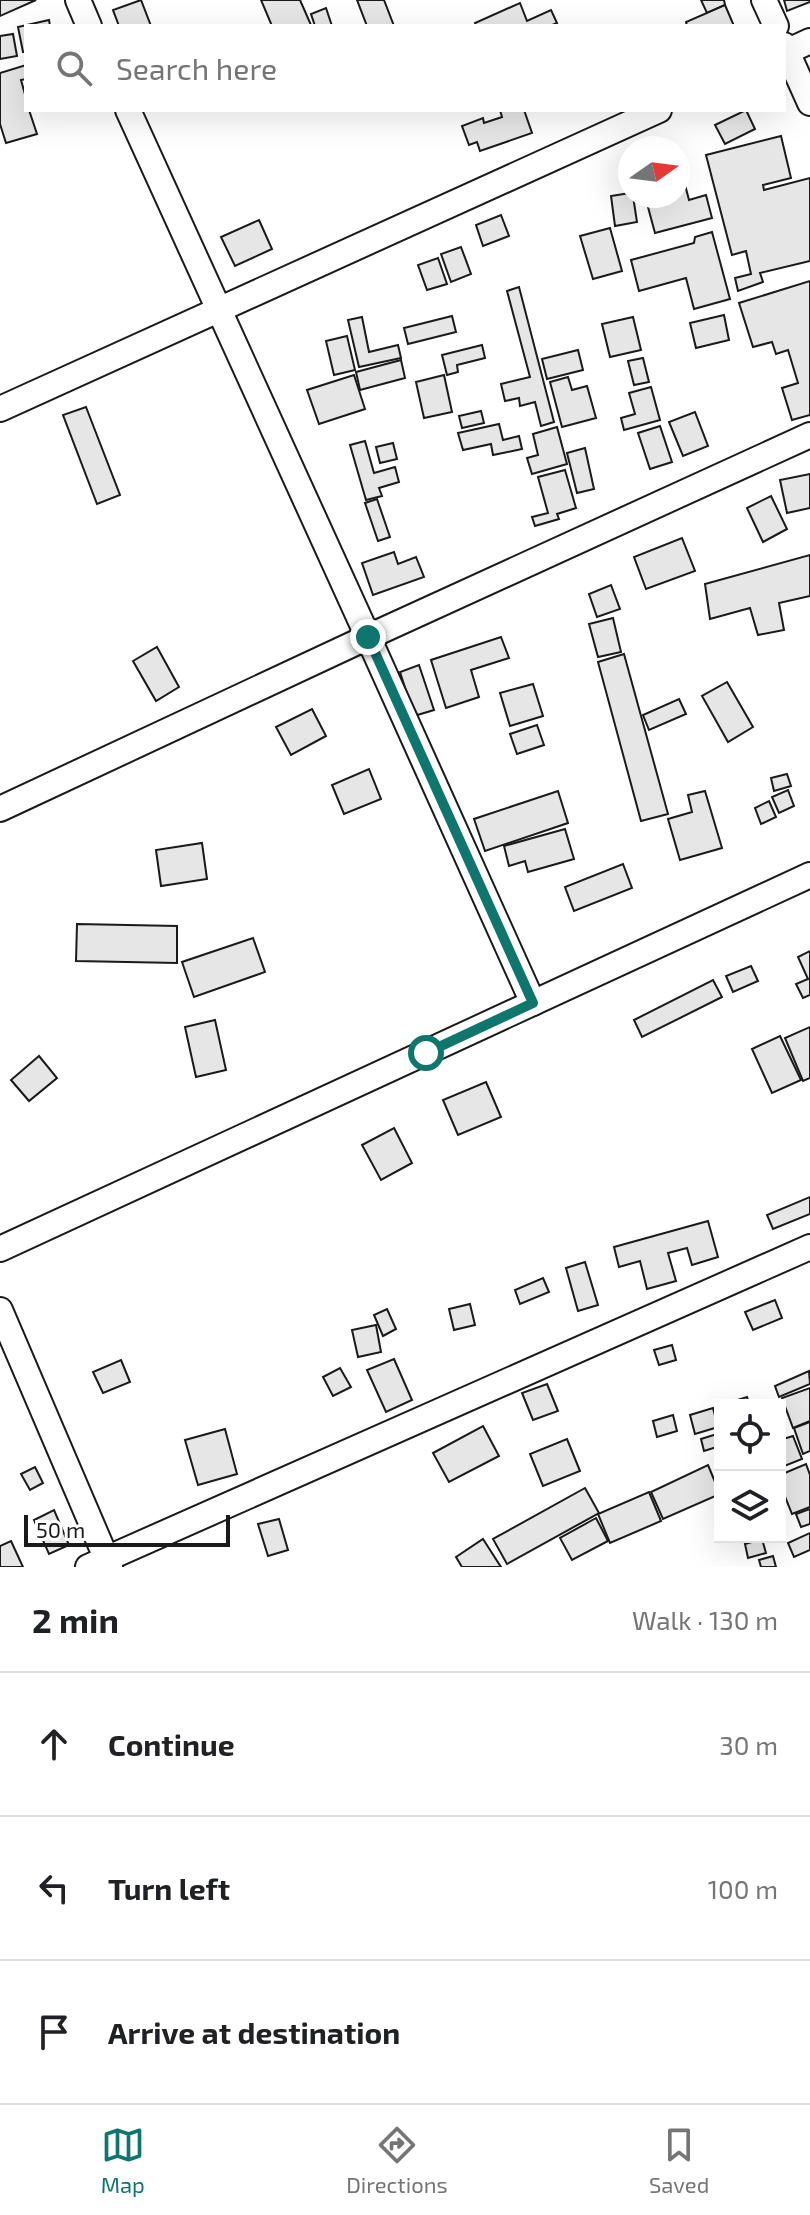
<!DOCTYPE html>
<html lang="en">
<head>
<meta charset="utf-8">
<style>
	:root { --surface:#fff; --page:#f2f2f2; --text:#202124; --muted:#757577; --line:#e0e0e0; --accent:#0f766e }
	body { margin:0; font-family:"Exo 2",sans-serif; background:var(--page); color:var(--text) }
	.controls { position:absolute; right:24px; bottom:24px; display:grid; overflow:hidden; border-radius:0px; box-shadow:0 8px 32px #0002 }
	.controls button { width:72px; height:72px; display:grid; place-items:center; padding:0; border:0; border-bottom:2px solid var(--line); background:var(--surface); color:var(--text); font:40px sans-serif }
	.compass { position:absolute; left:618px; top:136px; width:72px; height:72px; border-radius:50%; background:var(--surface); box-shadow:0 8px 32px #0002; rotate:76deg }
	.scale { position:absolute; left:24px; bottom:20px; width:206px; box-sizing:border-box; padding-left:8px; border:4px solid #1a1a1a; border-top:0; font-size:22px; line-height:28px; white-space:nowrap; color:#1a1a1a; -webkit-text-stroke:6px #fff; paint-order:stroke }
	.stop { position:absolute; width:24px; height:24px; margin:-18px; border:6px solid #0f766e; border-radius:50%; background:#fff }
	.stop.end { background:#0f766e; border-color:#fff; box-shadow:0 2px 8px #0008 }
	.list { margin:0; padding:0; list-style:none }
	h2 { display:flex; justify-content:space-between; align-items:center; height:104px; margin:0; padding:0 32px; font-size:34px }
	h2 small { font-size:26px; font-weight:400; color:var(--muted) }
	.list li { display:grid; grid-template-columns:52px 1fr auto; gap:24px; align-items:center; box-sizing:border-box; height:144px; padding:0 32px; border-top:2px solid var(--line) }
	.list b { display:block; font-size:30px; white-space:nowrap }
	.list em { font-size:26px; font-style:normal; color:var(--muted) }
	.icon { flex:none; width:44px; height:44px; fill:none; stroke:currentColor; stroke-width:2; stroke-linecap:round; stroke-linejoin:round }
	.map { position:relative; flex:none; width:810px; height:1567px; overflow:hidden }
	.search { position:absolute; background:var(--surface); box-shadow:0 8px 32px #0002; left:24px; right:24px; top:24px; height:88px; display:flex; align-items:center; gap:20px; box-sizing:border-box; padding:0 28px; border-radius:0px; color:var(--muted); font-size:30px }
	.sheet { height:536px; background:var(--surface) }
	nav { display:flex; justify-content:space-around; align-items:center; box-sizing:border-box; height:112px; border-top:2px solid var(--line); background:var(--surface); font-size:22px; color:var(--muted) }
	nav a { display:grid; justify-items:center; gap:4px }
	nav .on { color:var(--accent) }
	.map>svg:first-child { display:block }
	.building { fill:#e6e6e6; stroke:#1a1a1a; stroke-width:2 }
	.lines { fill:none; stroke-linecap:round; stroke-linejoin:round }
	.minor-casing { stroke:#1a1a1a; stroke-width:28 }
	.minor { stroke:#fff; stroke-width:24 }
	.route { stroke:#0f766e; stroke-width:10 }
</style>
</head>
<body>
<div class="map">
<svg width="810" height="1567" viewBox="0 0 810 1567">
	<rect width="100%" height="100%" fill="#fff"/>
	<g class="building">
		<path d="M0,0H36L0,16Z"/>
		<path d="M141,0L151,26H119L113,10Z"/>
		<path d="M261,0H300L311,25L272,26Z"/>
		<path d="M357,0H384L394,26H367Z"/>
		<path d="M701,0H724L725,5L707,13Z"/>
		<path d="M784,0H810V2L787,11Z"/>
		<path d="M520,3L527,21L551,10L557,23L550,26H476L475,23Z"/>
		<path d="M725,5L734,26H687L686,22Z"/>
		<path d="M326,8L332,26H315L311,14Z"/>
		<path d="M49,20L50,26H26V52H23L18,27Z"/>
		<path d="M13,34L17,56L0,59V36Z"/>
		<path d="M26,65V79L21,80L26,98V110H29L37,134L6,143L0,124V73Z"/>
		<path d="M500,110H524L532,133L480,151L477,142L469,145L462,126L483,118L484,123L502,117Z"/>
		<path d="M746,110L755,129L725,144L715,125Z"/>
		<path d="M781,136L791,178L763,185L764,190L810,178V261L760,273L763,282L738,291L735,278L751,274L746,251L732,255L706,155Z"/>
		<path d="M678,158L689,200L706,195L712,218L655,233L645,196H678Z"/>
		<path d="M630,193V196H633L637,222L615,226L611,196Z"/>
		<path d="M501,215L509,236L483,246L476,225Z"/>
		<path d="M259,220L272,249L235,266L221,237Z"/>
		<path d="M610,228L622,271L593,279L580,236Z"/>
		<path d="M712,232L730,299L694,309L686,278L639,291L631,260L694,243L695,237Z"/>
		<path d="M461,247L471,274L451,282L441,254Z"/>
		<path d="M438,258L447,284L427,290L418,265Z"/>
		<path d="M810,281V415L792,420L782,388L798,383L788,350L776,354L772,342L753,347L739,303Z"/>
		<path d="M519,287L554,422L541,426L535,402L520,406L519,398L505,401L501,384L530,377L507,291Z"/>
		<path d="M724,315L729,340L696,348L690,323Z"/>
		<path d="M452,316L456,332L408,344L404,328Z"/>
		<path d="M362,317L369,352L398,345L401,358L359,367L348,320Z"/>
		<path d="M633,317L641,350L610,357L602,324Z"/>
		<path d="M347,336L355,370L334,375L326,341Z"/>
		<path d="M482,345L485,358L457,365L458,372L447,375L442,355Z"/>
		<path d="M578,350L583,370L547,379L542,359Z"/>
		<path d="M643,358L649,382L634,385L628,361Z"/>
		<path d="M401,360L405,378L360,390L356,372Z"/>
		<path d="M354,375L365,409L319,424L307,390Z"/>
		<path d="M444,375L452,412L424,418L416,382Z"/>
		<path d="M568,377L572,390L587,386L596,418L562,427L550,382Z"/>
		<path d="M651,387L660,420L624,430L621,418L635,414L629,393Z"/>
		<path d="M86,407L120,495L97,504L63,415Z"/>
		<path d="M481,411L484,423L462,428L459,416Z"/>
		<path d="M695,412L708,446L683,456L669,422Z"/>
		<path d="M499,424L503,440L519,436L522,449L493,455L491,444L463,450L458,433Z"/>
		<path d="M660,426L672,462L650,469L638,433Z"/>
		<path d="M557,427L567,464L532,474L527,458L538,455L533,434Z"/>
		<path d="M365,441L374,473L395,467L399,482L379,488L382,496L366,500L350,445Z"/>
		<path d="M393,443L397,459L380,463L376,447Z"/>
		<path d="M585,448L594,489L577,493L567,453Z"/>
		<path d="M565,470L576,508L557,514L559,519L535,526L532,517L548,513L538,477Z"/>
		<path d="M810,474V508L787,513L780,480Z"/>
		<path d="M771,496L787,529L763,542L747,508Z"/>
		<path d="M377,499L390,537L378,541L365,503Z"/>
		<path d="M682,538L695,571L646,589L634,557Z"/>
		<path d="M394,552L398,564L416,557L424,577L373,595L362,563Z"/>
		<path d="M810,555V596L779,603L784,630L758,635L750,608L710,619L705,584Z"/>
		<path d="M611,585L620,609L597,617L589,594Z"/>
		<path d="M613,618L621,652L598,657L589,624Z"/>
		<path d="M501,637L509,658L471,670L479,697L446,708L431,660Z"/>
		<path d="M157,647L179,687L156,701L133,661Z"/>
		<path d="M624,654L668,814L641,821L598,662Z"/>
		<path d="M419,665L434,710L414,716L400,672Z"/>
		<path d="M727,682L753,727L728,742L702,696Z"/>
		<path d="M533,684L543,716L510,726L500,693Z"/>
		<path d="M679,699L686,714L649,730L643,715Z"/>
		<path d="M312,709L326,736L291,755L276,727Z"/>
		<path d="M537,725L544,745L517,754L510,734Z"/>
		<path d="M369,769L381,799L344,814L332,785Z"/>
		<path d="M787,774L791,786L774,791L771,778Z"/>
		<path d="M788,790L794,806L779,813L772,797Z"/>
		<path d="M558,791L568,823L485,851L474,819Z"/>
		<path d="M705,791L722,848L680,860L668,819L692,812L688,795Z"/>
		<path d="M769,801L776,817L761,824L755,808Z"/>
		<path d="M565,829L574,859L528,872L525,861L509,866L504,846Z"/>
		<path d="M202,843L207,879L161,886L156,850Z"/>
		<path d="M623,864L632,888L574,911L565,887Z"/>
		<path d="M77,924L177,926V963L76,961Z"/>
		<path d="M253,938L265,972L194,997L182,962Z"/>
		<path d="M810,951V995L803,998L796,984L808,979L798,957Z"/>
		<path d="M751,966L758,981L733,992L726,976Z"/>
		<path d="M713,980L722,997L642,1037L634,1020Z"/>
		<path d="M215,1020L226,1070L196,1077L185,1027Z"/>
		<path d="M810,1027V1078L803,1081L785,1038Z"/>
		<path d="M780,1036L801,1080L772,1093L752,1049Z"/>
		<path d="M39,1056L57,1078L29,1101L11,1080Z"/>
		<path d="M486,1082L501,1117L458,1135L443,1100Z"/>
		<path d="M394,1128L412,1163L381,1180L362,1145Z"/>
		<path d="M810,1197V1214L773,1229L767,1215Z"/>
		<path d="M708,1221L718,1257L692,1265L687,1248L668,1253L676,1281L647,1289L640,1261L619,1267L614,1247Z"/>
		<path d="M585,1262L598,1305L578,1311L566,1268Z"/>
		<path d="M543,1278L549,1292L520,1304L515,1290Z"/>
		<path d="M775,1300L782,1318L753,1330L745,1312Z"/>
		<path d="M470,1304L475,1325L454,1330L449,1309Z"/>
		<path d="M387,1309L396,1329L383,1336L374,1315Z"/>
		<path d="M376,1325L381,1352L358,1357L352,1330Z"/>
		<path d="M672,1345L676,1360L659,1365L654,1350Z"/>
		<path d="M394,1359L412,1400L386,1412L367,1370Z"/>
		<path d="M121,1360L130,1382L103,1393L93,1372Z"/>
		<path d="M340,1368L351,1387L333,1396L323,1377Z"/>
		<path d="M809,1371L810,1384L779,1397L775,1386Z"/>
		<path d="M547,1384L558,1411L533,1420L522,1393Z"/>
		<path d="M810,1388V1421L793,1428L782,1398Z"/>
		<path d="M747,1397L750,1405H725V1404Z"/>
		<path d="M713,1408L718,1427L695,1434L690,1415Z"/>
		<path d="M673,1415L677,1431L657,1437L653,1421Z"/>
		<path d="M810,1422V1451L803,1454L794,1428Z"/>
		<path d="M483,1426L499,1456L449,1482L433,1453Z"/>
		<path d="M225,1429L237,1474L198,1485L185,1440Z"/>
		<path d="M720,1433V1446L704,1451L701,1439Z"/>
		<path d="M793,1436L802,1459L782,1467L780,1461V1440Z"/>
		<path d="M567,1439L580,1471L543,1486L530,1454Z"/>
		<path d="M806,1464L810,1475V1507L792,1514L780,1484V1475Z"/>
		<path d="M708,1465L720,1494L663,1519L651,1492Z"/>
		<path d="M35,1467L43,1483L30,1490L21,1474Z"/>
		<path d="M585,1488L599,1513L507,1564L493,1539Z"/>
		<path d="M649,1492L661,1521L610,1543L598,1514Z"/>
		<path d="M810,1509V1524L801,1527L796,1514Z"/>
		<path d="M54,1510L69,1545L49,1554L34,1520Z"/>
		<path d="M596,1518L608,1541L572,1560L560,1538Z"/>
		<path d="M279,1519L288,1550L268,1556L258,1524Z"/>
		<path d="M810,1533V1550L794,1557L788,1543Z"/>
		<path d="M483,1539L501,1567H462L456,1557Z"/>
		<path d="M762,1539L766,1553L748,1558L745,1544Z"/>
		<path d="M11,1541L23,1567H0V1546Z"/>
		<path d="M773,1556L776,1567H761L759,1560Z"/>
	</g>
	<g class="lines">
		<g class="minor-casing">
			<g id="minor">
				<path d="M78,0L89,26"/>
				<path d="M764,0L776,26"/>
				<path d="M784,45L810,103"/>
				<path d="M784,53L810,41"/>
				<path d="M128,110L368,637L533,1003"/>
				<path d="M0,409L659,110"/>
				<path d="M0,809L368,637L810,435"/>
				<path d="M0,1249L810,875"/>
				<path d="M0,1310L110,1567"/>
				<path d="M88,1567L810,1247"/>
			</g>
		</g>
		<use href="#minor" class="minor"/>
	</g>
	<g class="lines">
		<path class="route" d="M368,637L533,1003L426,1053"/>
	</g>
</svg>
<div class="controls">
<button><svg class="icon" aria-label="locate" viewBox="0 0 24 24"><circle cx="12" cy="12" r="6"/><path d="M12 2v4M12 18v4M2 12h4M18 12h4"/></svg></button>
<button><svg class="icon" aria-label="layers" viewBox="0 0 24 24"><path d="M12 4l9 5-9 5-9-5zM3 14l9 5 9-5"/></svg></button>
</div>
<svg class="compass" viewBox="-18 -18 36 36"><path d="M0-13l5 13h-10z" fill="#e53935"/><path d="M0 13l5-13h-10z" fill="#757577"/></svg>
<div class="scale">50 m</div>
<div class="stop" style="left:426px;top:1053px"></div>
<div class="stop end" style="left:368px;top:637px"></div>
<div class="search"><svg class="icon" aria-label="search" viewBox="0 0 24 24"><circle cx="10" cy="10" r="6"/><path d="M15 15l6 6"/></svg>Search here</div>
</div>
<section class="sheet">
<h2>2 min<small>Walk · 130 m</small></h2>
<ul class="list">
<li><svg class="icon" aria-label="ahead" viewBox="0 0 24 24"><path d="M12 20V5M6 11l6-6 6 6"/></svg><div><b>Continue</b></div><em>30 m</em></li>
<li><svg class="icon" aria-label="left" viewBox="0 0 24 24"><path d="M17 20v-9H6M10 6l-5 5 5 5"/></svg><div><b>Turn left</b></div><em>100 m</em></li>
<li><svg class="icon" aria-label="arrive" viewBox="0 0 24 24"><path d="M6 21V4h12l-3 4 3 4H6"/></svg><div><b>Arrive at destination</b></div></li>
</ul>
</section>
<nav>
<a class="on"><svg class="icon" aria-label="map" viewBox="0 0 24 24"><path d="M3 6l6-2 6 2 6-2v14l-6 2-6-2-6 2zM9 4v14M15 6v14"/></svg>Map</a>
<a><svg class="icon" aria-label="directions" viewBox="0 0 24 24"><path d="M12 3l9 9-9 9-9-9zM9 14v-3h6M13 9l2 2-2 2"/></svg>Directions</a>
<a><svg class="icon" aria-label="saved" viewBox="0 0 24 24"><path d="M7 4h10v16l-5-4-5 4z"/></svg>Saved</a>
</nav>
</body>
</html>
